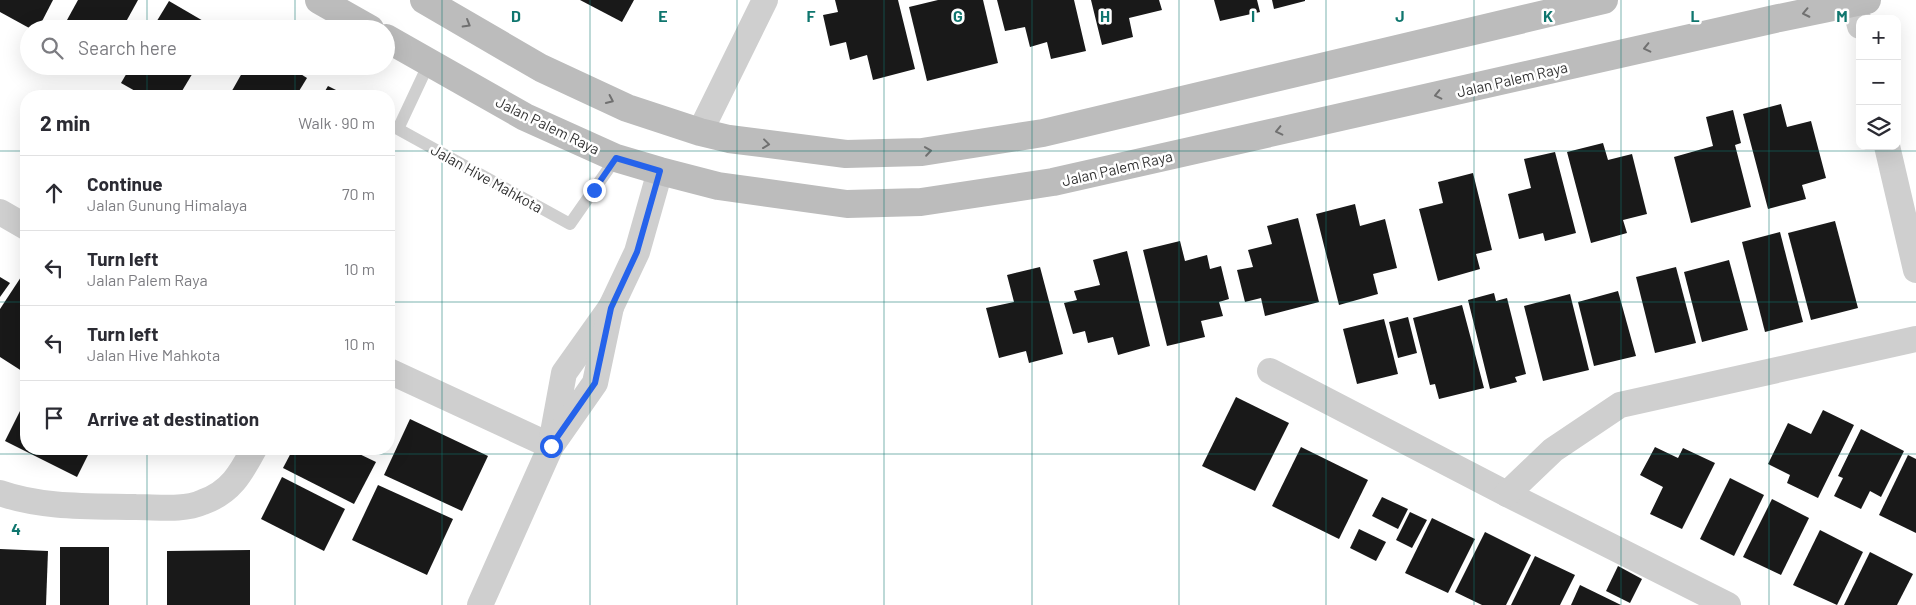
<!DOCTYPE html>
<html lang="en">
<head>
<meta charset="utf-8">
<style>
	:root { --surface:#fff; --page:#f7f7f7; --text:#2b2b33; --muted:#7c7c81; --line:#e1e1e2 }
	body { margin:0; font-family:Barlow,sans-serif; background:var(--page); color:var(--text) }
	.controls { position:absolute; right:15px; top:15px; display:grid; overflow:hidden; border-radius:10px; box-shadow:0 5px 20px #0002 }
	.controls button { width:45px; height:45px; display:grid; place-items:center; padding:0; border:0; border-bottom:1px solid var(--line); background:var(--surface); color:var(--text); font:25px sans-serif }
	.stop { position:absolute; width:15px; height:15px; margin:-11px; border:4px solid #2563eb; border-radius:50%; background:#fff }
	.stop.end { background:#2563eb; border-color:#fff; box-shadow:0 1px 5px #0008 }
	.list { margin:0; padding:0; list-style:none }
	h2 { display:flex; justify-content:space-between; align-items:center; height:65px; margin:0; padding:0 20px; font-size:21px }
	h2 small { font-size:16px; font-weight:400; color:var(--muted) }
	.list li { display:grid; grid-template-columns:32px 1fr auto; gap:15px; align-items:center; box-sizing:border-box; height:75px; padding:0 20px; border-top:1px solid var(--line) }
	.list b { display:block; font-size:19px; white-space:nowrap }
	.list p { margin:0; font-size:16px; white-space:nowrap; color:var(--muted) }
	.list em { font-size:16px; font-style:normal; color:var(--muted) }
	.icon { flex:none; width:28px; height:28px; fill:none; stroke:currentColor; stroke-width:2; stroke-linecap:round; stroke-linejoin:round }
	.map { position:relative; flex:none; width:1916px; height:605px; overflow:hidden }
	.search { position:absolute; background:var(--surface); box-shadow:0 5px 20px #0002; left:20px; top:20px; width:375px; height:55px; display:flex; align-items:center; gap:12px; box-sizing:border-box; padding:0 18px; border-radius:28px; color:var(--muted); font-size:19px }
	.panel { position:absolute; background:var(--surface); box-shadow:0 5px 20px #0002; left:20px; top:90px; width:375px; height:365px; border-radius:20px }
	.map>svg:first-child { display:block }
	.building { fill:#191919 }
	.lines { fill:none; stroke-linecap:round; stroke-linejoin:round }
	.lane { stroke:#cfcfcf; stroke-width:12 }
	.street { stroke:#cfcfcf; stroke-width:26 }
	.secondary { stroke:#bcbcbc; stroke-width:28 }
	.oneway { stroke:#707070 }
	.route { stroke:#2563eb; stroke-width:6 }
	.grid { fill:none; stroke:#0f766e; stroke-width:1; stroke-opacity:0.55 }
	.labels { text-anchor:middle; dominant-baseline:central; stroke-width:5; stroke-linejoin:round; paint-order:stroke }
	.street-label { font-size:15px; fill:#323232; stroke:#fff }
	.grid-label { font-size:16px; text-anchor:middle; font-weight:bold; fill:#0f766e; stroke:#fff; stroke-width:5; stroke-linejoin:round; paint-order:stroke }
</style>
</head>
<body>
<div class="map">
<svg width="1916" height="605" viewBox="0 0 1916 605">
	<rect width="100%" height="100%" fill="#fff"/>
	<g class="building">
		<path d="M0,0H53L38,29H31L0,12Z"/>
		<path d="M78,0H138L122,29H83L67,20Z"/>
		<path d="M580,0H634L622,22Z"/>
		<path d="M835,0H898L915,69L873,80L867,55L850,60L846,42L830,46L823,15L838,12Z"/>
		<path d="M938,0H983L998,63L927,81L909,7Z"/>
		<path d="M997,0H1074L1086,51L1051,59L1047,42L1030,47L1025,27L1005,31Z"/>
		<path d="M1091,0H1159L1162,10L1129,18L1133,37L1102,45Z"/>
		<path d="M1214,0H1257L1260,12L1220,21Z"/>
		<path d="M1272,0H1305V1L1274,9Z"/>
		<path d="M169,1L217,29H152Z"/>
		<path d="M131,66H197L179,96H144L121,83Z"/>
		<path d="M246,66H288L307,78L296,96H229Z"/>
		<path d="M328,86L348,96H322Z"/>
		<path d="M1781,104L1787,127L1811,121L1826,178L1802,185L1806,199L1768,209L1743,114Z"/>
		<path d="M1733,110L1741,143L1735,145L1751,207L1691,223L1674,157L1713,146L1706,117Z"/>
		<path d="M1603,143L1608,160L1632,154L1647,214L1623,220L1627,233L1591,243L1567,152Z"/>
		<path d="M1555,152L1576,233L1545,241L1543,233L1519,239L1508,194L1531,188L1524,159Z"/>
		<path d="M1473,173L1492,250L1476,254L1480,269L1438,281L1419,209L1443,203L1438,182Z"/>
		<path d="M1355,204L1360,226L1385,219L1397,268L1373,274L1378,294L1339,305L1316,214Z"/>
		<path d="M1298,218L1319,302L1265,316L1261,298L1245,302L1237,270L1253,267L1248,250L1272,244L1267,226Z"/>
		<path d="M1835,221L1858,308L1811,320L1788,233Z"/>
		<path d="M1780,232L1803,322L1765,332L1742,242Z"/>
		<path d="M1180,241L1185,261L1207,255L1210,269L1221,266L1229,299L1219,302L1223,316L1201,321L1205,337L1167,346L1143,250Z"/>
		<path d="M1127,251L1150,346L1118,355L1113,337L1088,343L1085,331L1073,334L1064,303L1077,300L1074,291L1100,285L1093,260Z"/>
		<path d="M1729,260L1748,330L1702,342L1684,272Z"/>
		<path d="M1040,267L1063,354L1029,363L1026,351L999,358L986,308L1014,302L1007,275Z"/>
		<path d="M1676,267L1696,343L1655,353L1636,277Z"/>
		<path d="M0,277L10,283L0,297Z"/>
		<path d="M21,277L26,280L25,373L0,357V309Z"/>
		<path d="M1618,291L1636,356L1594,366L1578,302Z"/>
		<path d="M1494,293L1496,301L1507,298L1526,374L1515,377L1517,382L1490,389L1468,300Z"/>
		<path d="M1570,294L1589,370L1543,381L1524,306Z"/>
		<path d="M1462,305L1484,388L1439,399L1435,384L1430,385L1413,318Z"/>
		<path d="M1408,317L1417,353L1398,358L1389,322Z"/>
		<path d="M1384,319L1398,374L1357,384L1343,329Z"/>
		<path d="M1236,397L1289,423L1255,491L1202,466Z"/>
		<path d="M26,399V449H91L77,477L5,441Z"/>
		<path d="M1823,410L1854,425L1818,498L1787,483L1790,475L1768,464L1788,423L1811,434Z"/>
		<path d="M410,419L488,456L462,511L384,475Z"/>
		<path d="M1861,429L1904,451L1881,497L1870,491L1861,509L1834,496L1843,478L1838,476Z"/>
		<path d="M1301,447L1368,480L1339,539L1272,506Z"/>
		<path d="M1655,447L1678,458L1683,448L1715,463L1682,529L1650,514L1663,487L1640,475Z"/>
		<path d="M293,449H349L376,462L354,504L283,468Z"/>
		<path d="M1908,455L1916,459V533L1879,515Z"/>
		<path d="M282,477L345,509L324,551L261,519Z"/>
		<path d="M1730,478L1764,495L1734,556L1700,539Z"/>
		<path d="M378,485L453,519L427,575L352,540Z"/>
		<path d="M1382,497L1408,509L1398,529L1372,516Z"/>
		<path d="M1772,499L1809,518L1781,575L1743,557Z"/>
		<path d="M1410,512L1427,520L1412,548L1396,540Z"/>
		<path d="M1432,518L1475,539L1448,593L1405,573Z"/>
		<path d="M1359,529L1386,542L1376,561L1350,548Z"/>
		<path d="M1820,530L1863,552L1837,605L1793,585Z"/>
		<path d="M1485,532L1531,555L1506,605H1482L1455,592Z"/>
		<rect x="60" y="547" width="49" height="58"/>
		<path d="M0,549L48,551L46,605H0Z"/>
		<path d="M250,550V605H167V551Z"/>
		<path d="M1870,552L1913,574L1897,605H1844Z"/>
		<path d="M1535,556L1575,575L1560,605H1511Z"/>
		<path d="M1618,566L1642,579L1630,603L1606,591Z"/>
		<path d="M1580,585L1621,605H1571Z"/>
	</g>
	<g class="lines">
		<path class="lane" d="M429,63L398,129L570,224L616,158"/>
		<g class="street">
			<path d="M1854,3L1860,26"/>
			<path d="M700,132L765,0"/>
			<path d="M1887,146L1916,270"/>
			<path d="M0,212L26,227"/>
			<path d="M389,371L551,446"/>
			<path d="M1270,371L1507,494L1728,605"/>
			<path d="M552,438L564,373L611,307L637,252L660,171"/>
			<path d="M0,493C42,508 91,506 136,507C158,507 183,511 203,502C231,492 241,473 254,449"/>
			<path d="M1507,494L1553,450L1620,405L1916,339"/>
			<path d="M480,605L551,446L595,383L611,307"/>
		</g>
		<g class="secondary">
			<path d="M319,0L370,29"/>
			<path d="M424,0L541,68L627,108L700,132L729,139L846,154L922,152L1043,133L1604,0"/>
			<path d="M386,38L525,117L616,158L660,171L718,186L847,204L921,202L1053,182L1779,18L1867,0"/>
		</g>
	</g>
	<defs><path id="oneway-chevron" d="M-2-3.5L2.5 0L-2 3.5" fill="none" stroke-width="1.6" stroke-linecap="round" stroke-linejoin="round" transform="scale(1.25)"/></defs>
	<g class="oneway">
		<use href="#oneway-chevron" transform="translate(1806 13) rotate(168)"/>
		<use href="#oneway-chevron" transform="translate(467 24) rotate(30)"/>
		<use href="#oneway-chevron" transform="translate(1647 48) rotate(167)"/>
		<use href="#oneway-chevron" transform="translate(1438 95) rotate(167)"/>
		<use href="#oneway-chevron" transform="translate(610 100) rotate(25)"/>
		<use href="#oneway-chevron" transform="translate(1279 131) rotate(167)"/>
		<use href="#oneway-chevron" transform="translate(766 144) rotate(7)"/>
		<use href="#oneway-chevron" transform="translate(928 151) rotate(-8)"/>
	</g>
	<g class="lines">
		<path class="route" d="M551,446L595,383L611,308L637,252L660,171L616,158L594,190"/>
	</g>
	<path class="grid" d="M147,0V29M295,0V29M442,0V605M590,0V605M737,0V605M884,0V605M1032,0V605M1179,0V605M1326,0V605M1474,0V605M1621,0V605M1769,0V605M147,66V96M295,66V96M0,151H26M389,151H1916M0,302H26M389,302H1916M147,449V605M295,449V605M0,454H1916"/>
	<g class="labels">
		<g class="street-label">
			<text transform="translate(1512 79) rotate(-13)">Jalan Palem Raya</text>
			<text transform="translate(548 125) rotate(26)">Jalan Palem Raya</text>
			<text transform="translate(1117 168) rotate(-13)">Jalan Palem Raya</text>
			<text transform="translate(487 178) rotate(29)">Jalan Hive Mahkota</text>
		</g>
	</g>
	<g class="grid-label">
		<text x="516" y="22">D</text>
		<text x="663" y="22">E</text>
		<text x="811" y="22">F</text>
		<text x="958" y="22">G</text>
		<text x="1105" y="22">H</text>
		<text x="1253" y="22">I</text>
		<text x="1400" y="22">J</text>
		<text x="1548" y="22">K</text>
		<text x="1695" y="22">L</text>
		<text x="1842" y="22">M</text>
		<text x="16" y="535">4</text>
	</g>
</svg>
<div class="controls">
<button>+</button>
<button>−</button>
<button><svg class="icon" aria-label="layers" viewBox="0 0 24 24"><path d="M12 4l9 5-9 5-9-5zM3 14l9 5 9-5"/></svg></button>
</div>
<div class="stop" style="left:551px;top:446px"></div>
<div class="stop end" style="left:594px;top:190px"></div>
<div class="search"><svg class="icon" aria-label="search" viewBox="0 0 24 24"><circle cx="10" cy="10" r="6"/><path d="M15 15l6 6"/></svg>Search here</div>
<section class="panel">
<h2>2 min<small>Walk · 90 m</small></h2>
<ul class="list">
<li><svg class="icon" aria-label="ahead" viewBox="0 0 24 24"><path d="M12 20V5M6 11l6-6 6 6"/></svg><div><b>Continue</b><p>Jalan Gunung Himalaya</p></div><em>70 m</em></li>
<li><svg class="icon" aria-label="left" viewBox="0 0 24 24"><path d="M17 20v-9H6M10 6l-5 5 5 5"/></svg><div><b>Turn left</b><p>Jalan Palem Raya</p></div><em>10 m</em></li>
<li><svg class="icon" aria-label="left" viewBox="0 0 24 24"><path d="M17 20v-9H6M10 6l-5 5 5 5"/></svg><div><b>Turn left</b><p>Jalan Hive Mahkota</p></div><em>10 m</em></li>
<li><svg class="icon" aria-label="arrive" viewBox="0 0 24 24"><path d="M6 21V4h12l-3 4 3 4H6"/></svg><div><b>Arrive at destination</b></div></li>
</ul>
</section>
</div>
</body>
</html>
